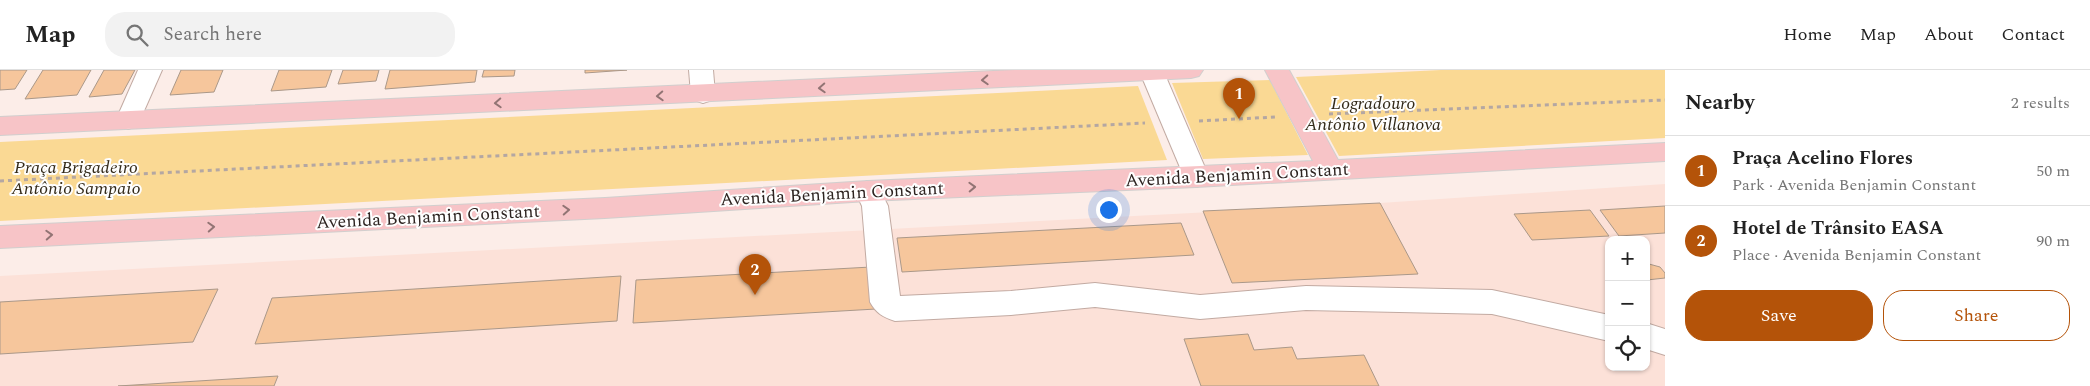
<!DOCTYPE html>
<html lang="en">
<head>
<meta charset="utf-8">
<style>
	:root { --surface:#fff; --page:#f2f2f2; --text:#222; --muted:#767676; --line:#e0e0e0; --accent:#b45309 }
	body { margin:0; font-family:Spectral,serif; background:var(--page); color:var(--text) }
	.controls { position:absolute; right:15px; bottom:15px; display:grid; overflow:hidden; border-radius:10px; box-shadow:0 1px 4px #0004 }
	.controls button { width:45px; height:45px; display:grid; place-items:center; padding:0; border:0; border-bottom:1px solid var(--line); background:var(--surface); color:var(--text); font:25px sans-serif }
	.you { position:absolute; left:1108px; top:139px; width:18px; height:18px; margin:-12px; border:4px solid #fff; border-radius:50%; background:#1a73e8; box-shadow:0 0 0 8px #1a73e833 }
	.badge { display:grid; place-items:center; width:32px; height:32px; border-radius:50%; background:var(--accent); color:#fff; font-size:16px; font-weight:700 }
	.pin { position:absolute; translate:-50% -41px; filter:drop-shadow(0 1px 2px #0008) }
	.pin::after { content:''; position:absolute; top:26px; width:18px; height:15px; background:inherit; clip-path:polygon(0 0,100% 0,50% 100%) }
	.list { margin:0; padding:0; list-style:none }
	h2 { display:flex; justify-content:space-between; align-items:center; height:65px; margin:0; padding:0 20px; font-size:21px }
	h2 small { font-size:16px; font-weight:400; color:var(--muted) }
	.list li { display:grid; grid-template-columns:32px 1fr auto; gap:15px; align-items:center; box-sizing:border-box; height:70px; padding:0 20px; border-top:1px solid var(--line) }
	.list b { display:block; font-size:19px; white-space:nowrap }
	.list p { margin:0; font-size:16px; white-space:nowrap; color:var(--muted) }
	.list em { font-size:16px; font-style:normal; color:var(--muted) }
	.actions { display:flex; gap:10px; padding:15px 20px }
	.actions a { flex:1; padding:11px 0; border:1px solid var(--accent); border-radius:20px; text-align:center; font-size:18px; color:var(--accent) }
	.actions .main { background:var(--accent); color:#fff }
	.icon { flex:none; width:28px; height:28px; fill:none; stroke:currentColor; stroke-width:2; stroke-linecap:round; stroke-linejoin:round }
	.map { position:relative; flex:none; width:1665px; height:316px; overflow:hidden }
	header { display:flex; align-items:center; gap:30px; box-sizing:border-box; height:70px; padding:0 25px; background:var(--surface); border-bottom:1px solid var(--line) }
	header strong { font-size:24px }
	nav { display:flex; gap:28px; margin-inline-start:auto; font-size:18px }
	.search { width:350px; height:45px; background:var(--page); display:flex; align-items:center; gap:12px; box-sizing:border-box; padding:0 18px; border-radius:20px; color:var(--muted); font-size:19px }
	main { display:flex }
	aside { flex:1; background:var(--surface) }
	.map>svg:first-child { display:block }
	.built { fill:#fce1d8; fill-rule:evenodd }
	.green { fill:#fad994 }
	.building { fill:#f6c69c; stroke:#aa9889 }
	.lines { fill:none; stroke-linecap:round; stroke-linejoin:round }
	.minor-casing { stroke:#c2aaa2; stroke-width:2 }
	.major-casing { stroke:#d1cfce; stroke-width:2 }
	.path { stroke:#b4a7a2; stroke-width:3; stroke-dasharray:4 4; stroke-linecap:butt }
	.minor { fill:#fff; fill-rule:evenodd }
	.major { fill:#f7c4c7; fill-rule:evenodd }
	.oneway { stroke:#927474 }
	.labels { text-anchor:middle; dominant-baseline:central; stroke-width:4; stroke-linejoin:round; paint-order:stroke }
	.park-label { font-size:18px; font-style:italic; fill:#332a19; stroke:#fefefe }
	.street-label { font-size:18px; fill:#2d2320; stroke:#fefefe }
</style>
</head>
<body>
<header>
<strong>Map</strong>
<div class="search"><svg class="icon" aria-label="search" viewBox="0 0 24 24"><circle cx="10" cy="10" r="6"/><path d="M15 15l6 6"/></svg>Search here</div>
<nav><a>Home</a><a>Map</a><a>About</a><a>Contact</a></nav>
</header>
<main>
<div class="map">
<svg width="1665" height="316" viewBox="0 0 1665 316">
	<rect width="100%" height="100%" fill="#fcede8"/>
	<path class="built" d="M1665,114V316H0V206L1380,133ZM1609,170H1646V297H1609Z"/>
	<g class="green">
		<path d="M1441,0H1665V68L1339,86L1296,7Z"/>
		<path d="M1270,10L1308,85L1203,89L1172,13Z"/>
		<path d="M1138,16L1167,90L0,151V72Z"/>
	</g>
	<g class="building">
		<path d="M0,0H27L15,19L0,20Z"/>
		<path d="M43,0H91L77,25L25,29Z"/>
		<path d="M104,0H135L122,24L89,27Z"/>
		<path d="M181,0H223L214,22L170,25Z"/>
		<path d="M279,0H332L326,17L271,21Z"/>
		<path d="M343,0H379L376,11L338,14Z"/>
		<path d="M390,0H477L475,12L385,19Z"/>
		<path d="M484,0H515L514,6L482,7Z"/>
		<path d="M585,0H627L585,3Z"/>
		<path d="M1380,133L1418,204L1232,213L1203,141Z"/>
		<path d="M1665,136V163L1619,166L1600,140Z"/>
		<path d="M1590,140L1609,166L1532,170L1514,144Z"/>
		<path d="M1181,153L1194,185L902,202L897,168Z"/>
		<path d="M1646,191L1649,194L1660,197L1665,203V208L1647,210Z"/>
		<path d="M871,197L876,239L633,253L636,210Z"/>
		<path d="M621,206L617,251L255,274L272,228Z"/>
		<path d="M218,219L193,272L0,284V232Z"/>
		<path d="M1248,264L1254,280L1292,277L1297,289L1364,285L1379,316H1201L1184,269Z"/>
		<path d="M278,306L274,316H118Z"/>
	</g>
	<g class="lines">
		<g class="minor-casing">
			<g id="minor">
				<path d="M138,0H162L140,50L137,56L128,59L119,56L116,50Z"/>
				<path d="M689,0H713L715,24L712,30L703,33L694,30L691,24Z"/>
				<path d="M1139,0H1163L1209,107L1205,114L1196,117L1187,114Z"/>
				<path d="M868,111L877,114L888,136L900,226L1011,221L1095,213L1200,225L1306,216L1492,220L1609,245V271L1492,244L1306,240L1200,249L1095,237L1011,245L895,251C883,247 876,243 870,232L862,136L855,121L859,114Z"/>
				<path d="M1646,253L1665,259V285L1646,279Z"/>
			</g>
		</g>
		<g class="major-casing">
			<g id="major">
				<path d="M1015,0H1203L1199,6L1191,8L0,65V47Z"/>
				<path d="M1265,0H1289L1338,90L1665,73V91L1196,117L868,131L605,148L0,178V156L605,128L868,111L1313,91Z"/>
			</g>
		</g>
		<g class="path">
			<path d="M1329,44L1665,30"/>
			<path d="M1199,51L1275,47"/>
			<path d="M0,111L1145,53"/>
		</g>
		<use href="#minor" class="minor"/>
		<use href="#major" class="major"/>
	</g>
	<defs><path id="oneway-chevron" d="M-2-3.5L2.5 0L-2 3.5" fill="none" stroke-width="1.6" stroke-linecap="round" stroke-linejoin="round" transform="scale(1.25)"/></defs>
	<g class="oneway">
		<use href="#oneway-chevron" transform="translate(985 10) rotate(177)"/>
		<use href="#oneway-chevron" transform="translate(822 18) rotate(177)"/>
		<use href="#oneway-chevron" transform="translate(660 26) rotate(177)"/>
		<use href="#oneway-chevron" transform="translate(498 33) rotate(177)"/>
		<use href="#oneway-chevron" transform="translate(972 117) rotate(-2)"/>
		<use href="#oneway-chevron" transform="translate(566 140) rotate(-3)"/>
		<use href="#oneway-chevron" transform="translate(211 157) rotate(-3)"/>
		<use href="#oneway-chevron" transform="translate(49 165) rotate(-3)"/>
	</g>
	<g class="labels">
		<g class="park-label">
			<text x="1373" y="33">Logradouro<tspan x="1373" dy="21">Antônio Villanova</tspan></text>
			<text x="76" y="97">Praça Brigadeiro<tspan x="76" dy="21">Antônio Sampaio</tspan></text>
		</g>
		<g class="street-label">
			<text transform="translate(1237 105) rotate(-3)">Avenida Benjamin Constant</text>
			<text transform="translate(832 124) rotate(-3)">Avenida Benjamin Constant</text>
			<text transform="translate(428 147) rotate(-3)">Avenida Benjamin Constant</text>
		</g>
	</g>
</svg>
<div class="controls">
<button>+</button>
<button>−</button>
<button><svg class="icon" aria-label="locate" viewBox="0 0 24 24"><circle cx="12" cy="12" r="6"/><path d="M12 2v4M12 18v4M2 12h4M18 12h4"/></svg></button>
</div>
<div class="you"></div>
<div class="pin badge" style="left:1239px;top:49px">1</div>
<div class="pin badge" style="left:755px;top:225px">2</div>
</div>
<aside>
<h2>Nearby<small>2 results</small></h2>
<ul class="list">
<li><span class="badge">1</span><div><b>Praça Acelino Flores</b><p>Park · Avenida Benjamin Constant</p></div><em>50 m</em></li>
<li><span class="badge">2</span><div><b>Hotel de Trânsito EASA</b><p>Place · Avenida Benjamin Constant</p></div><em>90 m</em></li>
</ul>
<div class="actions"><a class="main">Save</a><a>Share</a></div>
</aside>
</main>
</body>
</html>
